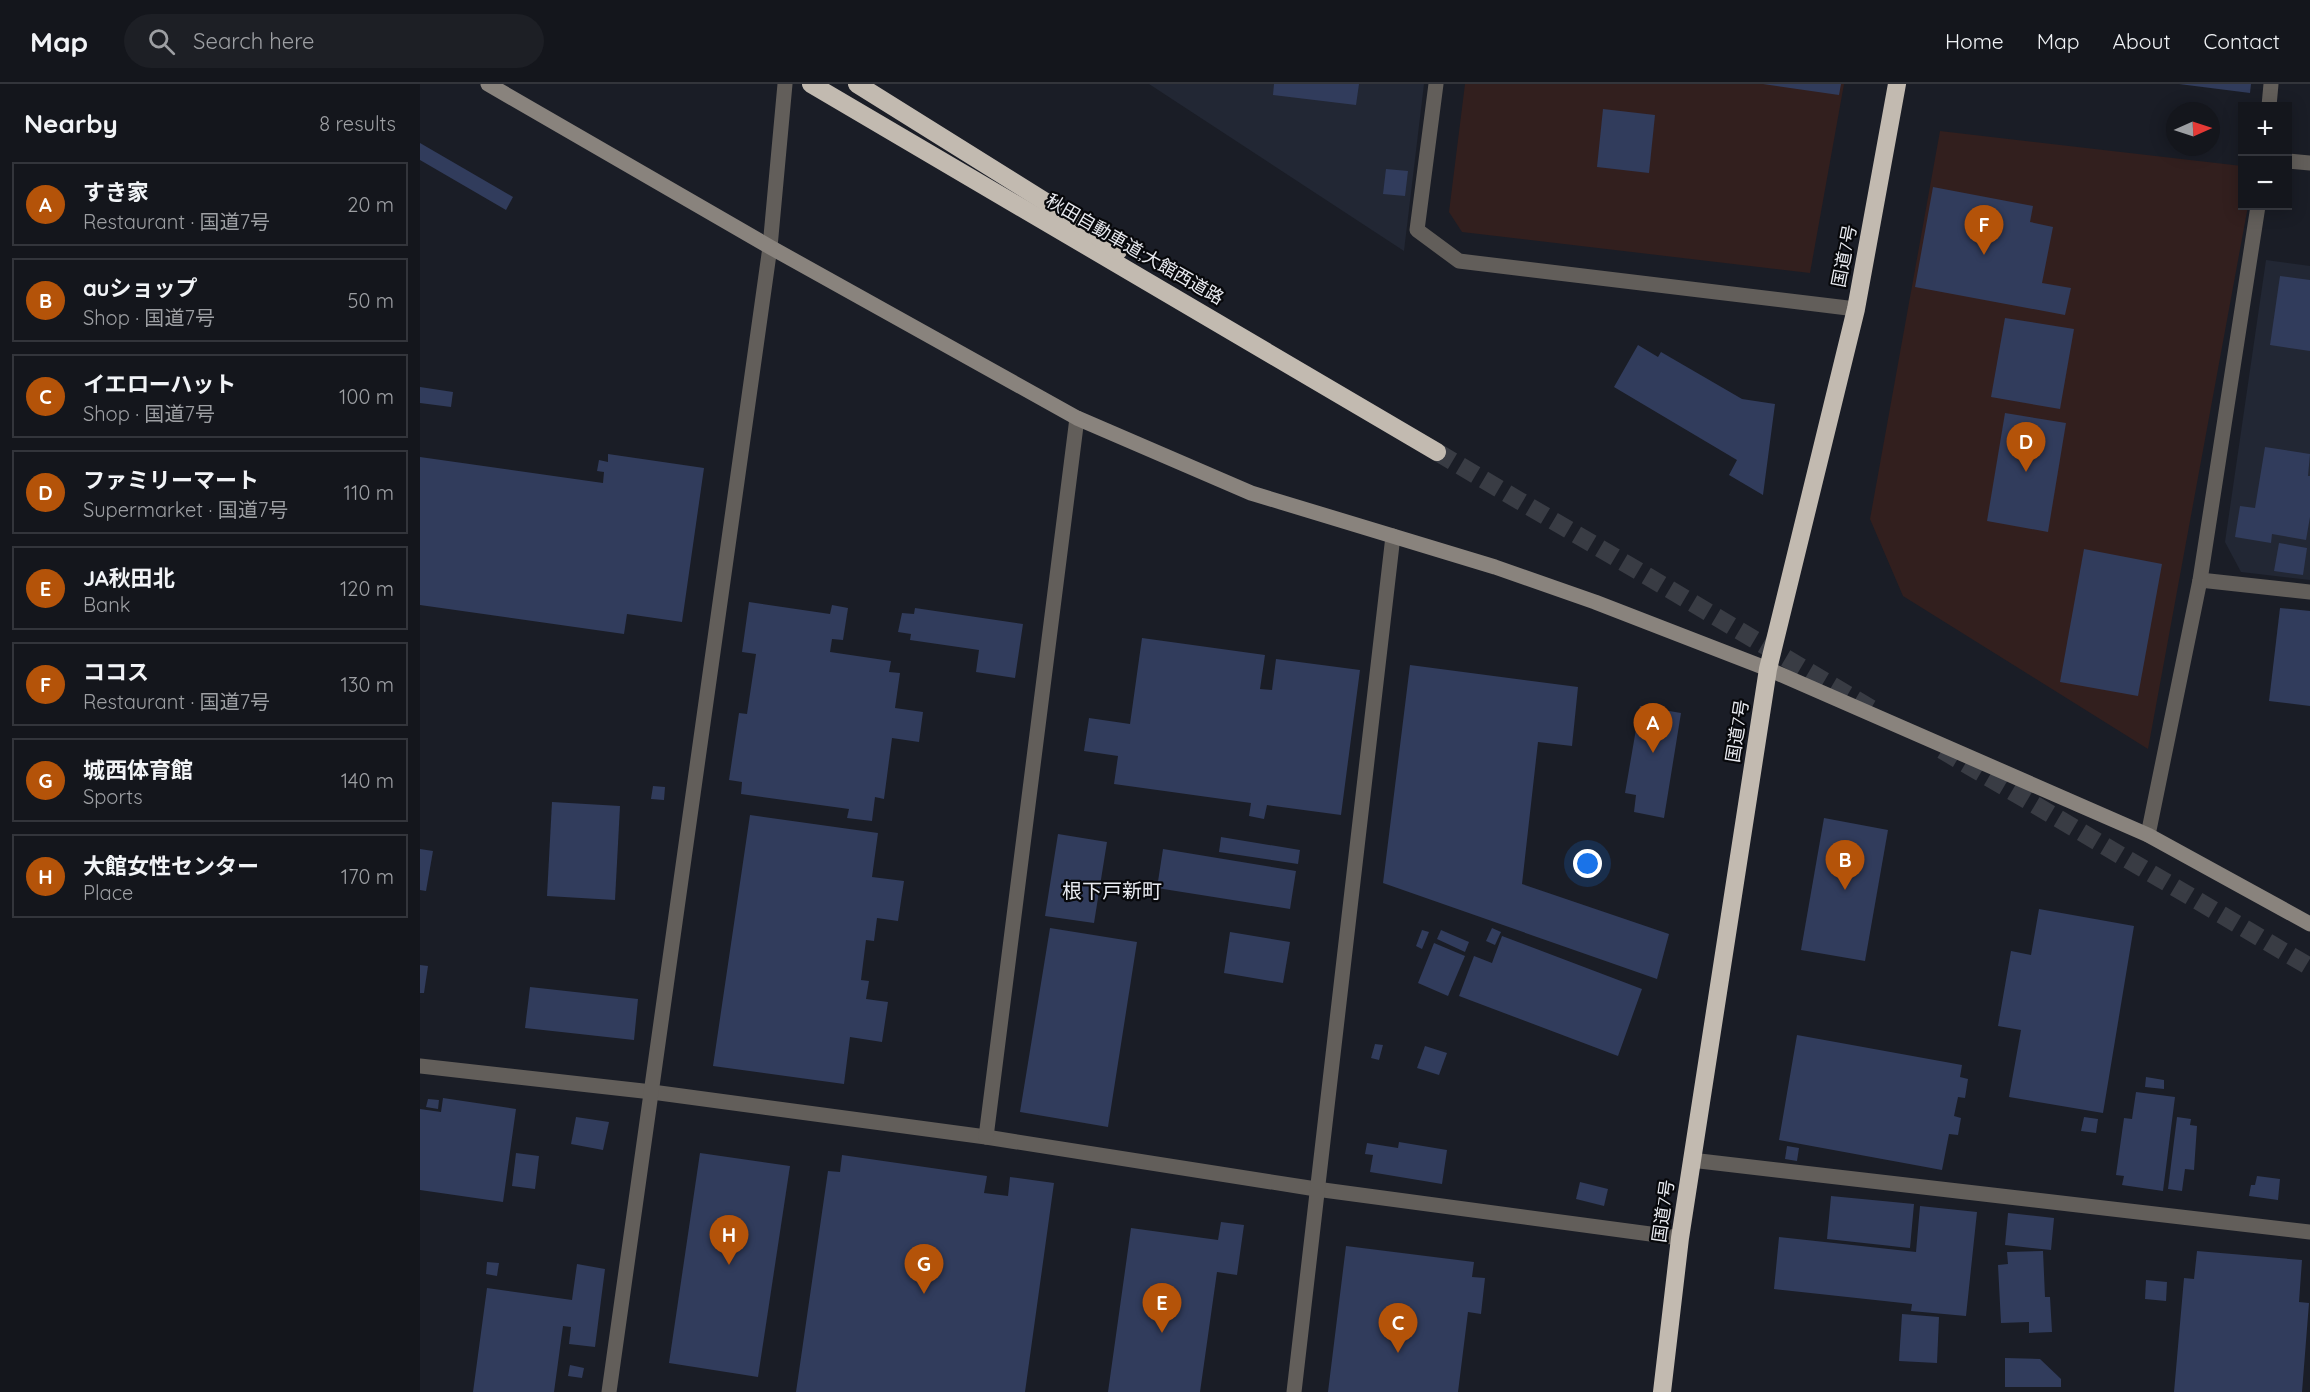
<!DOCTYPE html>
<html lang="en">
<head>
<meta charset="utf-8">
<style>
	:root { --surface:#14161c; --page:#1d1f25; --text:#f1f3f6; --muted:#9d9fa3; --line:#33353b; --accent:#b45309 }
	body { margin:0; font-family:Quicksand,"Noto Sans JP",sans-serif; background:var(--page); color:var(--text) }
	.controls { position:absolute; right:18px; top:18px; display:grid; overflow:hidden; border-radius:0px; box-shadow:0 3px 15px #0003 }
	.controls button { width:54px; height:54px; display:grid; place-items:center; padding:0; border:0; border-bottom:2px solid var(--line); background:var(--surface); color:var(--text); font:30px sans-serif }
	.compass { position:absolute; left:1746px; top:18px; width:54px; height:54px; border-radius:50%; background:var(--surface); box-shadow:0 3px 15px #0003; rotate:87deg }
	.you { position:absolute; left:1168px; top:780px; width:21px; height:21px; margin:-15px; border:4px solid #fff; border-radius:50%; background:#1a73e8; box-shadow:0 0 0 9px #1a73e833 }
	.badge { display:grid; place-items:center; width:39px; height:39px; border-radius:50%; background:var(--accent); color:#fff; font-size:20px; font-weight:700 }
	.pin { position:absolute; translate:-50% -50px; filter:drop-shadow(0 2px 3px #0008) }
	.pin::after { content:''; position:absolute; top:32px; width:21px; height:18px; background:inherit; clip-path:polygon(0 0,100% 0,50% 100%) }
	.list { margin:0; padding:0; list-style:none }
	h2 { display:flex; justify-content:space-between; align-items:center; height:78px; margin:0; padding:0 24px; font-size:26px }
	h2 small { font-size:20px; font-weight:400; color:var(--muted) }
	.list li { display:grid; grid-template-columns:39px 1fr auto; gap:18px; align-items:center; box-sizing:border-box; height:84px; margin:0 12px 12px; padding:0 12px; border:2px solid var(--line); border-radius:0px }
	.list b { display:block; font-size:22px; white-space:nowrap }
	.list p { margin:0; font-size:20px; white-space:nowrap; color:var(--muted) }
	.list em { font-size:20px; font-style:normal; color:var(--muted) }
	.icon { flex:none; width:33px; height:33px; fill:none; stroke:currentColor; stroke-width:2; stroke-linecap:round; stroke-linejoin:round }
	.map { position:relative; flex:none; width:1890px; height:1308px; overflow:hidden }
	header { display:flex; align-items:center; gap:36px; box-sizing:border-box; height:84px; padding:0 30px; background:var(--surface); border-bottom:2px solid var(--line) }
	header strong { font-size:28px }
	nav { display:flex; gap:33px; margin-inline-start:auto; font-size:21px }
	.search { width:420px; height:54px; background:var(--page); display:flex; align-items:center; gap:15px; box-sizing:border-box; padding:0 21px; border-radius:33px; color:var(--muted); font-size:22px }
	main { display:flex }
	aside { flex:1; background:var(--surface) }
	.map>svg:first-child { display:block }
	.commercial { fill:#321f1e }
	.built { fill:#222734 }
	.building { fill:#313c5c }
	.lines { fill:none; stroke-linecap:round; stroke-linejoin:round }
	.highway-tunnel { stroke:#393c44; stroke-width:18; stroke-dasharray:18 9; stroke-linecap:butt }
	.street { stroke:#625e5a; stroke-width:15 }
	.secondary { stroke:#89837d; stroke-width:15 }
	.highway { stroke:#c2bab0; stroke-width:18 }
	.labels { text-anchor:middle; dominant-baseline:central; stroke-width:4.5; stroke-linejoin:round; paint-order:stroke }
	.street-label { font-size:18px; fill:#e8eaf0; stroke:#07080b }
	.neighbourhood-label { font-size:20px; fill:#e8eaf0; stroke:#07080b }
</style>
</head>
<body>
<header>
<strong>Map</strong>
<div class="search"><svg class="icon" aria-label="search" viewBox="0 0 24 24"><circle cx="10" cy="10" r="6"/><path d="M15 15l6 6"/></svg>Search here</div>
<nav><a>Home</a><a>Map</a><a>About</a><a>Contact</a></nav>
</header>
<main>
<aside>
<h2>Nearby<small>8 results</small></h2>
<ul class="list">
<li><span class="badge">A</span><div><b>すき家</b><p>Restaurant · 国道7号</p></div><em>20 m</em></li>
<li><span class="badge">B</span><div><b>auショップ</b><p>Shop · 国道7号</p></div><em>50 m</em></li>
<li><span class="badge">C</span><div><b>イエローハット</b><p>Shop · 国道7号</p></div><em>100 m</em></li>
<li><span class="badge">D</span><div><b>ファミリーマート</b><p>Supermarket · 国道7号</p></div><em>110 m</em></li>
<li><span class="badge">E</span><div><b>JA秋田北</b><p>Bank</p></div><em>120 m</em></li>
<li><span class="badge">F</span><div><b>ココス</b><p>Restaurant · 国道7号</p></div><em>130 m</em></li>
<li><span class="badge">G</span><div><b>城西体育館</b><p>Sports</p></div><em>140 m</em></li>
<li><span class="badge">H</span><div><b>大館女性センター</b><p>Place</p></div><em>170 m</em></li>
</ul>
</aside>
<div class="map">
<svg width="1890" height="1308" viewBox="0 0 1890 1308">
	<rect width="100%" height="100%" fill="#1a1d26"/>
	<g class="commercial">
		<path d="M1045,0H1424L1390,189L1042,148L1029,128Z"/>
		<path d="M1520,47L1822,82V122H1828L1728,665L1483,512L1450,435Z"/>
	</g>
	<g class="built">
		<path d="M729,0H1004L984,167Z"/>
		<path d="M1846,176L1890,182V496L1821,488L1805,458Z"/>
	</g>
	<g class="building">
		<path d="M854,0H939L936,21L853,11Z"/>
		<path d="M1343,0H1421L1419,11Z"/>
		<path d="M1759,0H1831L1830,9Z"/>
		<path d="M1183,25L1235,31L1229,89L1177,83Z"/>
		<path d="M0,59L93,113L86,126L0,76Z"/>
		<path d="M966,85L988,87L985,112L963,110Z"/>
		<path d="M1513,103L1613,122L1610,138L1633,143L1622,199L1651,204L1645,231L1495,203Z"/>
		<path d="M1860,192L1890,196V267L1850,261Z"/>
		<path d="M1585,234L1654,245L1640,325L1571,313Z"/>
		<path d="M1218,261L1238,273L1241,268L1322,315L1355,320L1343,411L1309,391L1317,376L1194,303Z"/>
		<path d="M0,303L33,308L31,323L0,319Z"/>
		<path d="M1585,329L1646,339L1628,448L1567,437Z"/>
		<path d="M1845,363L1890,370L1888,392H1890V433L1886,456L1852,450L1851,459L1815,453L1820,422L1835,424Z"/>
		<path d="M188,370L284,384L262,538L207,530L204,550L0,521V373L183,399L184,388L177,387L179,376L188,378Z"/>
		<path d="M1859,459L1887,464L1883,491L1854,487Z"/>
		<path d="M1664,465L1742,480L1718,612L1640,598Z"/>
		<path d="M329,518L410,530L412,521L428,524L423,556L412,555L410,568L471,577L469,588L480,589L475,624L503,628L499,658L472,654L464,715L455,713L452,737L427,734L429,725L321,710L322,698L309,696L319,629L327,630L336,570L322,568Z"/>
		<path d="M495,524L603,540L595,594L556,588L559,566L490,556L491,550L478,548L482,529L494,530Z"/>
		<path d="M1860,524L1890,527V622L1849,617Z"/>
		<path d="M722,554L845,571L840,605L852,606L856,575L940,586L921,731L847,721L844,735L829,732L831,719L694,700L698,672L664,667L669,634L710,640Z"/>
		<path d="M990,581L1158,603L1152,662L1118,658L1102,800L1249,850L1237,895L963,799Z"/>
		<path d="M1220,622L1261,629L1244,734L1214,728L1216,711L1205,709Z"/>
		<path d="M233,702L245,703L244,716L231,715Z"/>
		<path d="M132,718L200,722L195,816L127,812Z"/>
		<path d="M330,731L458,749L452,793L484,797L478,837L457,834L454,857L446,856L441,896L449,897L446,915L468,918L462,958L430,953L424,1000L293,982Z"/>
		<path d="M1404,734L1468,746L1445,877L1381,866Z"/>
		<path d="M638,750L687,758L674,839L625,832Z"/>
		<path d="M801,753L880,766L878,780L799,768Z"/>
		<path d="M0,765L13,767L6,807L0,806Z"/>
		<path d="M743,765L876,787L870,825L737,804Z"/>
		<path d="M1619,825L1714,842L1683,1029L1589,1013L1601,946L1578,942L1591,867L1611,871Z"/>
		<path d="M630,844L717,858L688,1043L600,1028Z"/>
		<path d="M1072,844L1081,848L1075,861L1066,857Z"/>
		<path d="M1002,846L1009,848L1002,865L996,862Z"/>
		<path d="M1021,846L1049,858L1045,868L1017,855Z"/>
		<path d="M810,848L870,858L863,899L804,889Z"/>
		<path d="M1082,852L1222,905L1198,972L1039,912L1054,872L1072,879Z"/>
		<path d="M1014,859L1045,872L1028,912L998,899Z"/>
		<path d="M0,881L8,882L4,909H0Z"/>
		<path d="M110,903L218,915L214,956L105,944Z"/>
		<path d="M1377,951L1542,981L1540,993L1548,995L1545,1014L1538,1013L1534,1032L1541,1034L1538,1051L1529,1050L1522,1086L1359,1056Z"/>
		<path d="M955,960L963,961L959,976L951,974Z"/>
		<path d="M1005,962L1027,969L1019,991L997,984Z"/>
		<path d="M1726,993L1744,996V1005L1725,1003Z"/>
		<path d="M1716,1008L1755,1013L1743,1107L1702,1101L1704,1092L1696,1091L1704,1034L1712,1035Z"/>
		<path d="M23,1014L96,1025L83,1118L0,1106V1025L21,1028Z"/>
		<path d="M8,1015L19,1016L18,1025L6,1023Z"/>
		<path d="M156,1033L189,1038L183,1066L151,1060Z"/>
		<path d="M1664,1033L1678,1035L1676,1049L1661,1047Z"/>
		<path d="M1757,1033L1771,1035L1770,1041L1777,1042L1774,1086L1765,1085L1762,1107L1748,1105Z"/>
		<path d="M979,1058L1027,1066L1022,1100L950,1088L953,1071L945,1070L947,1059L978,1064Z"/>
		<path d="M1367,1062L1379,1064L1377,1077L1365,1075Z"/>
		<path d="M96,1069L119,1072L115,1105L92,1102Z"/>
		<path d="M280,1069L370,1082L338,1293L249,1279Z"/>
		<path d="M422,1071L567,1092L564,1109L588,1112L590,1093L634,1099L605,1308H376L408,1087L420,1088Z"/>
		<path d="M1837,1092L1860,1095L1858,1116L1829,1112L1831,1101H1835Z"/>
		<path d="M1160,1098L1188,1105L1184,1122L1156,1115Z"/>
		<path d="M1411,1112L1494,1120L1490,1164L1407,1155Z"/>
		<path d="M1500,1122L1557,1128L1546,1232L1491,1227L1492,1220L1354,1205L1359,1153L1496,1168Z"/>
		<path d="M1588,1129L1634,1134L1631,1166L1585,1161Z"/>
		<path d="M801,1138L824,1141L817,1191L797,1188L780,1308H688L711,1144L798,1156Z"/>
		<path d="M926,1162L1054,1178L1052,1193L1065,1194L1061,1230L1048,1228L1038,1308H908Z"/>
		<path d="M1623,1167L1625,1213H1630L1632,1248L1609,1249V1238L1581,1239L1578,1181L1588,1180L1587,1168Z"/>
		<path d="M1777,1167L1882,1176L1879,1218L1889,1219L1882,1308H1754L1764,1194L1774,1195Z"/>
		<path d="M67,1178L79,1179L77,1192L66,1190Z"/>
		<path d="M157,1180L185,1185L175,1263L149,1260L151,1243L143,1242L134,1308H53L67,1204L152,1216Z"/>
		<path d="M1726,1196L1747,1198L1746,1217L1725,1215Z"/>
		<path d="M1482,1230L1519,1233L1517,1279L1479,1277Z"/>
		<path d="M1585,1274L1620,1275L1641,1295V1303H1585Z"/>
		<path d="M150,1281L164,1284L162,1294L148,1292Z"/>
	</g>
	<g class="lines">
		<g class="highway-tunnel">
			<path d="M1017,368L1457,628"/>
			<path d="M1522,666L1890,883"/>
		</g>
		<g class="street">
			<path d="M1016,0L997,146L1039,177L1436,225"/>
			<path d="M1849,22L1851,0"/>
			<path d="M1868,77L1890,79"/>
			<path d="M1780,496L1890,508"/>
			<path d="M1728,751L1780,496L1838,122"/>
			<path d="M0,982L232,1008L566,1053L896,1105L1260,1154"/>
			<path d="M566,1053L657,334"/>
			<path d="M1271,1076L1890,1148"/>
			<path d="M189,1308L350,163L365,0"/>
			<path d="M874,1308L973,452"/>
		</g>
		<path class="secondary" d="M68,0L350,163L657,334L831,409L1075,483L1175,518L1348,585L1728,751L1890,840"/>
		<g class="highway">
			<path d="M391,0L1017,368"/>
			<path d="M437,0L656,137L698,167"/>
			<path d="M1242,1308L1260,1154L1348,585L1436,225L1477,0"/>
		</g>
	</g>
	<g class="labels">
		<g class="street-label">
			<text transform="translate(715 165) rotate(30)">秋田自動車道;大館西道路</text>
			<text transform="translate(1424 172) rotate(-79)">国道7号</text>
			<text transform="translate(1317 647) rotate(-81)">国道7号</text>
			<text transform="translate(1243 1127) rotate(-82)">国道7号</text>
		</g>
		<g class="neighbourhood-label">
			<text x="692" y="806">根下戸新町</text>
		</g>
	</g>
</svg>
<div class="controls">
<button>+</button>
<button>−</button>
</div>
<svg class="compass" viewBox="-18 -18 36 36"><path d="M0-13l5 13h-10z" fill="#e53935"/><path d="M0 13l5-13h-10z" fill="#9d9fa3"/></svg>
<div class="you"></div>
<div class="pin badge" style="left:1233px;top:669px">A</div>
<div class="pin badge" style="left:1425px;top:806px">B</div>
<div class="pin badge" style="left:978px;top:1269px">C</div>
<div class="pin badge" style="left:1606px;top:388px">D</div>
<div class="pin badge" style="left:742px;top:1249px">E</div>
<div class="pin badge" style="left:1564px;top:171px">F</div>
<div class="pin badge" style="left:504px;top:1210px">G</div>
<div class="pin badge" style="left:309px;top:1181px">H</div>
</div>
</main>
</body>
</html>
